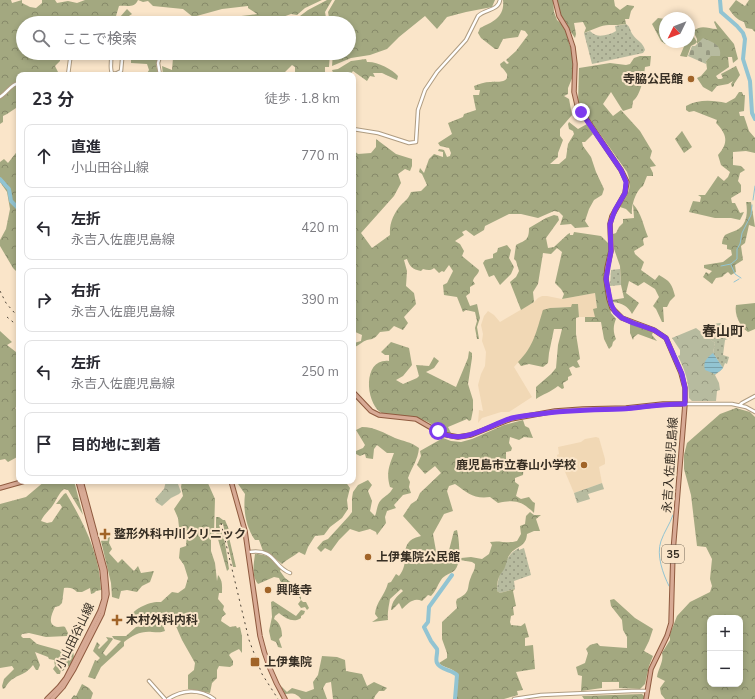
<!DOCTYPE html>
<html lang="ja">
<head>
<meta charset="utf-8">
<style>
	:root { --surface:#fff; --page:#f7f7f7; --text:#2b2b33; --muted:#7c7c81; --line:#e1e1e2 }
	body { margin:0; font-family:"Nunito Sans","Noto Sans JP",sans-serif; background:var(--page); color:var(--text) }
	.controls { position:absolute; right:12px; bottom:12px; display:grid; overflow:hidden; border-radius:8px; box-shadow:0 2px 6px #0003 }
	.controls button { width:36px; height:36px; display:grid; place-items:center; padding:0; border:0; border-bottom:1px solid var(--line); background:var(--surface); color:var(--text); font:20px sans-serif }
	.compass { position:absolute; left:659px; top:12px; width:36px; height:36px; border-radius:50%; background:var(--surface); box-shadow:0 2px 6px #0003; rotate:227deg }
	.stop { position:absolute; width:12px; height:12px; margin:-9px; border:3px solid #7c3aed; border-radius:50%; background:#fff }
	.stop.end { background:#7c3aed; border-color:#fff; box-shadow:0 1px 4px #0008 }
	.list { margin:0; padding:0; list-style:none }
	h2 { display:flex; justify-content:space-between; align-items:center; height:52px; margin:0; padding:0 16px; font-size:17px }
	h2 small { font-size:13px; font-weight:400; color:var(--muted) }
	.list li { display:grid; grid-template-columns:26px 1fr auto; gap:12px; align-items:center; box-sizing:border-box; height:64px; margin:0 8px 8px; padding:0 8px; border:1px solid var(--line); border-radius:8px }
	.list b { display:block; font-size:15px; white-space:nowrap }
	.list p { margin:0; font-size:13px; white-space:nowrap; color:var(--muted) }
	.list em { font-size:13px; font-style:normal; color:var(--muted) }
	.icon { flex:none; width:22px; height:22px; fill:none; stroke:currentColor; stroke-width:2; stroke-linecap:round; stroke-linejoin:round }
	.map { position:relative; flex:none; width:755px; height:699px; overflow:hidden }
	.search { position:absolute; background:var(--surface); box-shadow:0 2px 6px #0003; left:16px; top:16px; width:340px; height:44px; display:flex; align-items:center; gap:10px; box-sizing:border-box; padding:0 14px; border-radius:22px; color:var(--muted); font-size:15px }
	.panel { position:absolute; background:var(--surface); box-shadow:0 2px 6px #0003; left:16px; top:72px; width:340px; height:412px; border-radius:8px }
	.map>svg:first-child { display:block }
	.built { fill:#f1d8b5 }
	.grass { fill:url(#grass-dots) }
	.forest { fill:url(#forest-crowns); fill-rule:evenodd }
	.cemetery { fill:url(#cemetery-stones) }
	.park { fill:url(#park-crowns) }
	.water { fill:url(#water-rules) }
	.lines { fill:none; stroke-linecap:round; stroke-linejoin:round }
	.stream { stroke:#92c4d2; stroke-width:1 }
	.river { stroke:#92c4d2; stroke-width:4 }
	.minor-casing { stroke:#af9c81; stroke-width:4.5 }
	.major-casing { stroke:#8f5a3f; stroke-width:5.5 }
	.minor { stroke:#fff; stroke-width:2.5 }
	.major { stroke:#d8aa95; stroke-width:3.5 }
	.rail { stroke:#4f4639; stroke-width:1; stroke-dasharray:2 4; stroke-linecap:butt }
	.route { stroke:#7c3aed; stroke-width:5 }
	.poi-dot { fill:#a16428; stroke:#fae5c9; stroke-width:1.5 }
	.labels { text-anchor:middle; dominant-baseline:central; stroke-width:4; stroke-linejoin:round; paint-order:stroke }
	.shield { fill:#fae5c9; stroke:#726656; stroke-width:1 }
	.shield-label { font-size:11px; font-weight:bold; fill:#372f24 }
	.poi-label { font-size:12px; font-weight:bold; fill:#372f24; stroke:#fae5c9; text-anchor:start }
	.street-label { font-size:12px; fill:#372f24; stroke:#fae5c9 }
	.quarter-label { font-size:14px; font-weight:bold; fill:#372f24; stroke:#fae5c9 }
</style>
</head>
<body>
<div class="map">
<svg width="755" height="699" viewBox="0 0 755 699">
	<defs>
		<pattern id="grass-dots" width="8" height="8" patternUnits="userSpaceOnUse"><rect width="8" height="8" fill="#b7bb9f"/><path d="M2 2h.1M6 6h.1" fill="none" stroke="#969881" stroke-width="1.8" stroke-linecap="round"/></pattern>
		<pattern id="forest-crowns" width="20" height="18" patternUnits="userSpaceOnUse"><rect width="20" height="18" fill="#a3a880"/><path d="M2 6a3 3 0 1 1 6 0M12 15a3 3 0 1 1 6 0" fill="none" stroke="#868969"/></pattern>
		<pattern id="cemetery-stones" width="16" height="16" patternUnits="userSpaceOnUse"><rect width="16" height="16" fill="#b7bb9f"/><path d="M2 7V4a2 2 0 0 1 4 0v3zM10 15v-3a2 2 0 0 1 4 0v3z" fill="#969881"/></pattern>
		<pattern id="park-crowns" width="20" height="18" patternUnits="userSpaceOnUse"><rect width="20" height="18" fill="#b7bb9f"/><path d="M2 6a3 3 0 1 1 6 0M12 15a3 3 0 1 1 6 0" fill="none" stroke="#969881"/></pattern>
		<pattern id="water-rules" width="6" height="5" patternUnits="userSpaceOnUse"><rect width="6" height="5" fill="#92c4d2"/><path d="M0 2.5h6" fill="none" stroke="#78a0aa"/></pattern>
	</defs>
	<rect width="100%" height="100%" fill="#fae5c9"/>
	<g class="built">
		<path d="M595,293L597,308L596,317H579L578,305L571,307L550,308L530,349L514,367L532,397L509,412H501L482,418L478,423L479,410L483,411L478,385L481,374L485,366L486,352L482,341L483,334L481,325L484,316L488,311L494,315L500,322L534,302L538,298L542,296H547L562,299Z"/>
		<path d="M596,437L599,438L605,459V464L599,467L602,483L574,493L563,467L565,465L559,466L557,457V455L559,454L558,447L581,442L585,439Z"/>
	</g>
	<g class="grass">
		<path d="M626,24C630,26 630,31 633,35C637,41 643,42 645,50L643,53L592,64L584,33L590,31C591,32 595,35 596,35C601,37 612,34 616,31L615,26Z"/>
		<path d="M620,269L621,285L610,286L611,270Z"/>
		<path d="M721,323V326L725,325L731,338L725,340L723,355L729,357L727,364L725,363L723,368L713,353L715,343L705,336L708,331H711L710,324Z"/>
		<path d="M519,548V550L524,548L531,575L514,581L515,589L500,593L497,591C497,577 505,554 519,548Z"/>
	</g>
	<g class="forest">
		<path d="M0,0H11L12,3L22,0V3L30,7L36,8L42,3V0H55L57,3L68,1L77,3L85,0H322L305,8L297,15L291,14L269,22L243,17L228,19L233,17L257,14L248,8V6L222,9L193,17L183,9L153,6L148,1L143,2L138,0C134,9 126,5 119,6L116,16L120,17L127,9L132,14L118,23H23V53H60V61L55,66L59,74L62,75L31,74L19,75V82L14,83L0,95Z"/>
		<path d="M327,0H332L325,12L327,23H278L293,17L296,19L308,10Z"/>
		<path d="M335,0H495L492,7L466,12L447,17L437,29L425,16L399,37L387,49L370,55L351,58L332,66L333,53H349V23H330L328,12Z"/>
		<path d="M503,0H553L554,12L557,20L564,26L569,38V44L573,51V76L568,88V94L564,96L569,99L572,115L560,129V136L563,140L558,153V157L550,164H559L566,158L568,144L574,134L573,131L569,129L568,124L569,122L578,129L587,124L593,134L585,142H582L583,146L591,157L596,172L604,189L602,195L594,200L589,209L585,221L589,227L575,228L571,224L560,225L563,216L559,212L554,211L538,218L521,214H509L485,226L484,230L474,236L466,230L462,232L464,235L455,241L460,244L464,251L462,256L479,270C479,274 474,276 473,281L475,284L470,287V293L466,296L470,306L477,304L480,318L477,327L479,339H477L475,328L477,321L475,312L466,310L463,312L457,297L444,295L443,285L447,283L453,271L449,265L444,272L442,271L439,273L434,268C431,271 427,270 423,269L421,271C412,269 410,267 407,259L404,260L407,271L406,286L414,293L416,304L404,317L408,323L403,330L394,326L389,331L380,332C375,338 374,339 367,340C363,341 359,345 355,347L354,343L361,341L362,335L353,331V150L358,154L371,153L376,147V139L396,154L412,159V166L410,171L405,169L398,174L401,183L394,196L361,233L372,248L390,235C389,223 394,213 401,205C406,200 409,198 411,192L421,191L427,185L422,174L419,172L420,168L424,173L429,159L434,154L443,157V152L438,151L439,149L444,150L447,157L450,156L451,153L449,148L440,146L438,143L452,134L448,123L463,117L464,114L476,110L473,95H479L480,90H475L474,86C479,84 485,82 490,82C496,81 509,84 507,74C505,71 504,69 501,67L500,64L504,61L507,64L509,63L506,60L516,51L528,35L525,31L521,30L518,37L503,39L498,49H495L481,38L478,33L480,28C493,22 505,17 503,0Z"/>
		<path d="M557,0H614L615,6L620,10L627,5L634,6V7L631,11L629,19H625L626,24C619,25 616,25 609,25C601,25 592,30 584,33L586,28L583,22L574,23L576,34L575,38L560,16Z"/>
		<path d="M736,0L745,6L749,0H755V32L752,29L746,28L744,22C737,20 733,15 729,9Z"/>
		<path d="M658,18L665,19V42H672L665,44L661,41L652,24Z"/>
		<path d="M715,21L734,44L738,59L733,63L732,57H728L729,67L716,76L718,79H721L723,78L721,74L736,66L740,75L734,84V86L732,87L731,84L733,81L728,84L717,86L712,92L703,87L697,78L701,76L707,69L706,61L711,55L720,56L699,42L697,44V39L693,31C703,24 707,29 717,29L714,22Z"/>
		<path d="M691,32L697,42L695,44L691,46L687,57L680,56L685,44L682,42H689V35Z"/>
		<path d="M131,53H159L156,65L159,75H146L149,70L147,64L131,63Z"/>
		<path d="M175,53H330L329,67H325V74L322,75H295V67L292,65L282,75H163L162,66L172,70L173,58Z"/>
		<path d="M640,56H651L650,66L645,67C644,76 641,95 633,101L632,108L623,111L611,92L603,104L613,116L621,110L640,131L652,151L650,158L656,166L650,167L653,173V176H647L643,186C636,190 631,206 632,214H631L626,209L620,207C628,194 633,188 627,172L578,103L579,68L610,63L626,65L630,64L634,58Z"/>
		<path d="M366,59L367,62C376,61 392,69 398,76L397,80L382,73H373L375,77L370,76L367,81L353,71L350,75H334L332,70L338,69L351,61Z"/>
		<path d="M16,85H19V106L7,114L3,116V122L0,124V98Z"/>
		<path d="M739,92H742L743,95H745L744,111L739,112L740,116H744L749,131L755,138V153L746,151L733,152V165L741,166L745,170L740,173L738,181L741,185V192L731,198L732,203H735L740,213L744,212L740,220L731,218H715L689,212L693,201L700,202L701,197L698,195H705L718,176L724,181L728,177L730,172L721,165L718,155C729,143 727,134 716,123L717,120L694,111L689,112L686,110V106C698,99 713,100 726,103L735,98Z"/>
		<path d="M682,131L692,147L684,153L675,139Z"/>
		<path d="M19,149V274L13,268L0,246V240L6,229L10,209L7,192L0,182V162L4,159L8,163Z"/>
		<path d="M746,202H751L755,227L749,225L745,243L741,246L743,260L735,265L736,272L731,275L728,272L725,274L722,277L716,278L712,284L703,277L706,272L709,274L712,271L704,268V265L723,262L732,255L731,250L727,249V245L722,244C722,241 723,238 725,235C728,233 733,232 737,230C747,225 748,212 746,202Z"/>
		<path d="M633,204C642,214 643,225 648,237L644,238L643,240L644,245L634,251L635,254L644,262L641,270L655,280L659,275C670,281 672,284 675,296L670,301L667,307H663L664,322H662L656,309L653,306L659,297L655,289L644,282L638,286L629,281L626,293L639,303L632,314C628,306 622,303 613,302L612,300L624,298L621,285L620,266L614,249L613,234L616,233L619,227L623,223V219L634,218Z"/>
		<path d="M554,215L558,216L559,220L546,238L548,248L554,247L568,234L570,233V235H573L574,232L601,236L608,243L609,251L605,269V283L611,313L616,319C613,326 613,332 616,339L613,342L612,346L609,349L604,339L601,322H585V317H595L593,309L597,308L595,293L562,299L564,294L561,289L555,283L562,252L557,248L551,254L543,253L538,284L533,292L534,302L521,310L510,282L516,277L519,271L516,261L514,259L516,245C526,240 529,240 529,228L546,218Z"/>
		<path d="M507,245L511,250L509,258L514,267L511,274L500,285L494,275L489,277L483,263L485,260L493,258V254L497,252L498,248Z"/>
		<path d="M755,303V329L748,332C740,327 734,314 736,305Z"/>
		<path d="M572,304H578L579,317L576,318V334L580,359L577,361L580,367L576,368L573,366L569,368L572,375L568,377V380L563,383L564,388L562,389L558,386C551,392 543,394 536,399V387L551,374L556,368L558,345L562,329H554L549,353L548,363L543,367L529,364L521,366L518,362C534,346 536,332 543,310L550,308L571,307Z"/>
		<path d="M630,324L653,332L652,335L657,341L638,334L634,337L633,340L630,333Z"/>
		<path d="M0,331L12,342L7,345L16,352H19V405L15,408L19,412V456L8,462L5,459L0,460Z"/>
		<path d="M391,342L409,348L412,365L403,376L396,380L403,384L417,378L419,376L416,365L429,366L434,357L439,361L434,368L426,372L456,387L468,358L469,351L472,353V358L468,384L473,400V410L471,420L469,421L467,419L448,427L452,435C438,430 428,419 413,417C405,415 386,417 380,412C365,400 363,358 389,361V355H385L381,352Z"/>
		<path d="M736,408L750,412L755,417V699H665L661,694L660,688L665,681L657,677C658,668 664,662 662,653L670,640V634L677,616L690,602L710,592L712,586L710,579L712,559L706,547L697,546L691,495L684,469V455L687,443L720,414ZM710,618H740V684H710Z"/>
		<path d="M523,420L525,426L529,428L533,438L524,437L519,440L510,437L509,443L512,448L511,451L506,452V463L517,465L524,464L523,475L515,478V482L519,485L516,496L521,499L529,497C531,499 532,502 535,503L534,513C522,501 515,499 498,503L490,497C473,499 468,493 455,484L449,486L447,491L453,511L444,514L433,534L436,551L448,554L454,531L457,530C459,538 462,564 454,571C450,574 444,575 441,580C437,586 436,591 431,596L428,595L422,601C413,597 408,604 402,609L399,603L392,610H391C392,601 396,597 403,591L401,589L390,599C389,605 387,614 388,620L372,622L378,618L375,614C376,602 385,595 388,583L391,582L396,574L399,576C410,562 401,551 409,542C411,539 417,537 421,536L403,516L411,504L417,500L420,493L441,473L435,466L425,474L417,465L421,456L420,451L443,438L451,441L461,442L472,439L504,425Z"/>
		<path d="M362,427C375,427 384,433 395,438C405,442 409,441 419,448C418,460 412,467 408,478L410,482L409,487L411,493L403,495L394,505L396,508L387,511L385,517L386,523L377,535L376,532L370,529L359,532L350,529L339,540L331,551L325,548L321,552L317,548L323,541L328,539L349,516L352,512V498L353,492L358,485L368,480L372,485L368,491L372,501L370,511L375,516C377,511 377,504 381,500C386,495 389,495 393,488L390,487C386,473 389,466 394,453H387L377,445L374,449L373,459L366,458L365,454L360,456L356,454V451L363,448L365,445L356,430Z"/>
		<path d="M45,481H74L83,515L68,490L64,489C59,493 57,499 53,505C49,511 44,514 41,521L47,523L52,522L62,507L60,504H56L64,494L66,493C84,523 100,555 101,590L96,591L94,593L91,594L90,588L82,592H77C74,588 69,587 64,588L62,603L59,606L55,607C52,614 46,625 58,627C60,627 63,626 65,627L68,633L67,636L46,637L29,633L22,634L21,636L23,638H30L37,644L66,652L69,643L72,642L74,658L70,666L66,667L63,671L61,670L60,674H57L53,669L55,666L54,660L49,659L48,657L35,652L40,665L38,670H36L33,665C31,668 28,670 26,672C17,677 10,678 5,688L3,689L2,686L4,679L14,669L12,666L0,668V504L26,497Z"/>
		<path d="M182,481H207L215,499L214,533L211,537V551L215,563L217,581L218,575C223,581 222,586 222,593H219L218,599L224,606L223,610L226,614L222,617L221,621L230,627L236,626L237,628L240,627L242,636V653L239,649L231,653L229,655L233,661V665L230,667L219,666L217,670V678L212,683L210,693L188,689V675L194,670L195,663L182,640L175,624L161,622L140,625L136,622L128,619C133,609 149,601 161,602L172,592L178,593L185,588L188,578L184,565L179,558L180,548L186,546L187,532L179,527L178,518L174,509L183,496L181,487Z"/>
		<path d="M236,481H345L350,488L347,500L348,509L342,518L330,527L324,535L315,536L308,547L305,555L299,552C293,557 287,559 282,564L270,554L263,551L259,540H255C246,527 243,511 245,494Z"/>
		<path d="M530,512L534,515H541L536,519L540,531H534L527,534C526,547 518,545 511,553C507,557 507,562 505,567C504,570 501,573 500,575C497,580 497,587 497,591L500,593L515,589L513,591L516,606L513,607L514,615L511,616L510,622L511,625L521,626L525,623L529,637L525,638V646L533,645L535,669L516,672L523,690L517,691L518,695L504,699H456L458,677C455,667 445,669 439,663L447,658V653L442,639V622L457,608L456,602L457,599C472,592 466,588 471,577C473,571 475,571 475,564L472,562L460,560L461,558L471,557L482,559L489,554L492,545L490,542C500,540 507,544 517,541L521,534L520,526L525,524L526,516Z"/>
		<path d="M216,517H219L223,520H225L230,532L228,533L236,567H233L223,524L219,525L225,543L229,569L227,571L216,532Z"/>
		<path d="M110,537L109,543L112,549L109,553L118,563L122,559L134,571L138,566L141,573L154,571L150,582L142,586L137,592L127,590L121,591L119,599L112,597L111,583L101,541Z"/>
		<path d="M255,554C269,554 272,559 281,569L280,571L285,578L301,590V600L303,602H306L309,608L307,610L305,607L301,608L298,604L301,600L299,597C288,596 283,588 279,578L274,577L258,584C251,576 254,563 255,554Z"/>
		<path d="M614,599L635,618L653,629L649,641L644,651L653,656L649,666L645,684L640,689L619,688V682H602V688L581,691L582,676L578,675L576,667L585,663L588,653L586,649L590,645L597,643L600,646L627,648V637L623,630L622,620L611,606L610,600Z"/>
		<path d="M273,601L296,616L301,610L305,611L304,614L301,616V618C294,623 286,619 279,613L275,616L274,619C280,623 282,629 282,636L279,639L282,648L278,647L276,642L271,640L269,631L272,617L271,602Z"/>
		<path d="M158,624L163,625L165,631C160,633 157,632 152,632C141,631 133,635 124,642V646L101,667L95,679L88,677L95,660L97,661L100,658L93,651L97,642L100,645L98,648L99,649L108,640L106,637L112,638L113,639L103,653L106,656L121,641L114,639L112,636H126L136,627Z"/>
		<path d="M322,656L337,657L345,660L346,671L362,674L367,686L374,682L387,688L384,691H379L375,696L374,699H333L331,682L326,683L323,688L327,699H301C296,693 293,693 285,694L281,686L287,692L292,688L306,692L314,689L313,682L318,675Z"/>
		<path d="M82,684L89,688L93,693L91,699H71L74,695L76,696Z"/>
		<path d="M642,694L644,696V699H584L582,696Z"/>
	</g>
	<path class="cemetery" d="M703,38C711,42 722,44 720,56H711L706,61V64L688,56L692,46H695Z"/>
	<g class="park">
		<path d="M696,328L715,343L713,353L723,368L720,371L715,375L719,383L720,390L717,391L716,401H692L689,398C689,382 685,370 678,356L680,355V350L672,338Z"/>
		<path d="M166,481H172L178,484L181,492L179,494L171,498L162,506L156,502L155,499L164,489Z"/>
		<path d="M602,483L604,489L588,494L590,499L577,503L574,493Z"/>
	</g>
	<path class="water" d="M713,353L723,368L720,371L715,374L705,370C703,361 706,359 713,353Z"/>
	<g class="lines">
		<g class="stream">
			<path d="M753,200L755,186"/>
			<path d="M731,265L735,274L741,278"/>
			<path d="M721,266L731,264L737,259V249L740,244L742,233L751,215L752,205"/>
			<path d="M734,282L739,279"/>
			<path d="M669,586C663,574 656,555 661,541C664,532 670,524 673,515"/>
		</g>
		<g class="river">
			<path d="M720,0L721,12L737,26L743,33L745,39L743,59L750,81L752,113L755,119"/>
			<path d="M0,179L9,189L11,201L18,208"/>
			<path d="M452,575L429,607L428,622L424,627L431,641L437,649C438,653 435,659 437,663C440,670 452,670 457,675L455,699"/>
		</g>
		<g class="minor-casing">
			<g id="minor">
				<path d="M110,53C113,60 109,66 112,73L115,74L121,71L122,60L124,53"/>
				<path d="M31,75H34"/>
				<path d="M68,75L70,60L74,53"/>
				<path d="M160,75L158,63L161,53"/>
				<path d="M0,97C7,93 11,84 19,83"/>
				<path d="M353,129L378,133L409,143L416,142L418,110L425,90L437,72L466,40L478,16C485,9 498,11 500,0"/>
				<path d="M685,404H732L746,407L755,412"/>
				<path d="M740,405L742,403L755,396"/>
				<path d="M249,552C276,548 273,567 290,573"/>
				<path d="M149,681L165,699"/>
				<path d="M168,699C182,690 199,688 214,699"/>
				<path d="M514,699L541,695L632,691H646"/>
			</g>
		</g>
		<g class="major-casing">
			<g id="major">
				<path d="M555,0L559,16L567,29L573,47L575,64L574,92L577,105L621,170L627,182L625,193L612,216L610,224L611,251L607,268L606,279L609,299L612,308L622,318L654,330L666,338L681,373L685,388V404L673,552L671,623L667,636L651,669L646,699"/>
				<path d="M353,392L371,411L379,415L416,419L442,434L458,437L471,435L511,419L555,411L583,409L626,408L663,404H685"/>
				<path d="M231,481L245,531L260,636C265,658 273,679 285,699"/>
				<path d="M0,488L25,481"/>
				<path d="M47,699L59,687L66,678L100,611L104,599V591L102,570L78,481"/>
				<path d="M52,699L63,687L74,669L102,614L107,594L105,570L81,481"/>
			</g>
		</g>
		<use href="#minor" class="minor"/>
		<use href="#major" class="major"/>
		<g class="rail">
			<path d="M0,291L6,303L19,318"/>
			<path d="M7,317L19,327"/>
			<path d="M221,523L249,640L262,674L278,699"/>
		</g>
	</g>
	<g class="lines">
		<path class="route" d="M438,431C463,447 487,425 512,418C521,416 530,415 539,414C567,410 593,410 621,409C642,408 663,403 685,404V388L682,374L666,338L654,330L633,323L622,318L615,312L611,304L606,279L611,251L610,224L615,210L625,193L626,182L621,170L581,112"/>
	</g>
	<g class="poi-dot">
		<circle cx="691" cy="79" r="4"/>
		<circle cx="584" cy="465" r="4"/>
		<path d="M103 528h4v4h4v4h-4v4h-4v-4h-4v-4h4z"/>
		<circle cx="368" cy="557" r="4"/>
		<circle cx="268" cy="590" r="4"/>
		<path d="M115 614h4v4h4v4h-4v4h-4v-4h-4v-4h4z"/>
		<rect x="250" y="657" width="10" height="10" rx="2"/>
	</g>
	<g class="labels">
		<rect class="shield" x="662" y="545" width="22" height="18" rx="3"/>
		<g class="shield-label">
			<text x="673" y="554">35</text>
		</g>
		<g class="poi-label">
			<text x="683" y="79" text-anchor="end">寺脇公民館</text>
			<text x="576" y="465" text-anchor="end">鹿児島市立春山小学校</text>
			<text x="114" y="534">整形外科中川クリニック</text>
			<text x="376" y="557">上伊集院公民館</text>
			<text x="276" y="590">興隆寺</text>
			<text x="126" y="620">木村外科内科</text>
			<text x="264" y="662">上伊集院</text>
		</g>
		<g class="street-label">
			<text transform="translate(670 465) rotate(-86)">永吉入佐鹿児島線</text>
			<text transform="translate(75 636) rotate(-64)">小山田谷山線</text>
		</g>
		<g class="quarter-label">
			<text x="723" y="331">春山町</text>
		</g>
	</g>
</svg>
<div class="controls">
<button>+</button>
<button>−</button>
</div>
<svg class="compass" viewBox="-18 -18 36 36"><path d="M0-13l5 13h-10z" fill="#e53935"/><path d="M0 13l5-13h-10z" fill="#7c7c81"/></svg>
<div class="stop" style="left:438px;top:431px"></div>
<div class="stop end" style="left:581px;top:112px"></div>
<div class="search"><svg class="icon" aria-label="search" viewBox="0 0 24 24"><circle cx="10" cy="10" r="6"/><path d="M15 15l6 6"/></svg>ここで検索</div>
<section class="panel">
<h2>23 分<small>徒歩 · 1.8 km</small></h2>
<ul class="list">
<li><svg class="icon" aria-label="ahead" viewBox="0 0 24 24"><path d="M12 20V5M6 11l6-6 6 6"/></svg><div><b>直進</b><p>小山田谷山線</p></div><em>770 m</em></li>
<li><svg class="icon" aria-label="left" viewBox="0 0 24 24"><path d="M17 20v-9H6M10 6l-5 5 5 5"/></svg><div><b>左折</b><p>永吉入佐鹿児島線</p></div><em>420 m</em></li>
<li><svg class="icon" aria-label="right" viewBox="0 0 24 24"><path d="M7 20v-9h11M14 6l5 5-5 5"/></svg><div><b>右折</b><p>永吉入佐鹿児島線</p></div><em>390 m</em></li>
<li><svg class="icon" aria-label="left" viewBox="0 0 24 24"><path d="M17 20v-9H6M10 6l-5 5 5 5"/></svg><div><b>左折</b><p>永吉入佐鹿児島線</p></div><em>250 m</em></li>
<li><svg class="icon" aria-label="arrive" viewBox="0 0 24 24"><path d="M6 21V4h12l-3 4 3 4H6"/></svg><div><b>目的地に到着</b></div></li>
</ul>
</section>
</div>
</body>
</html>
